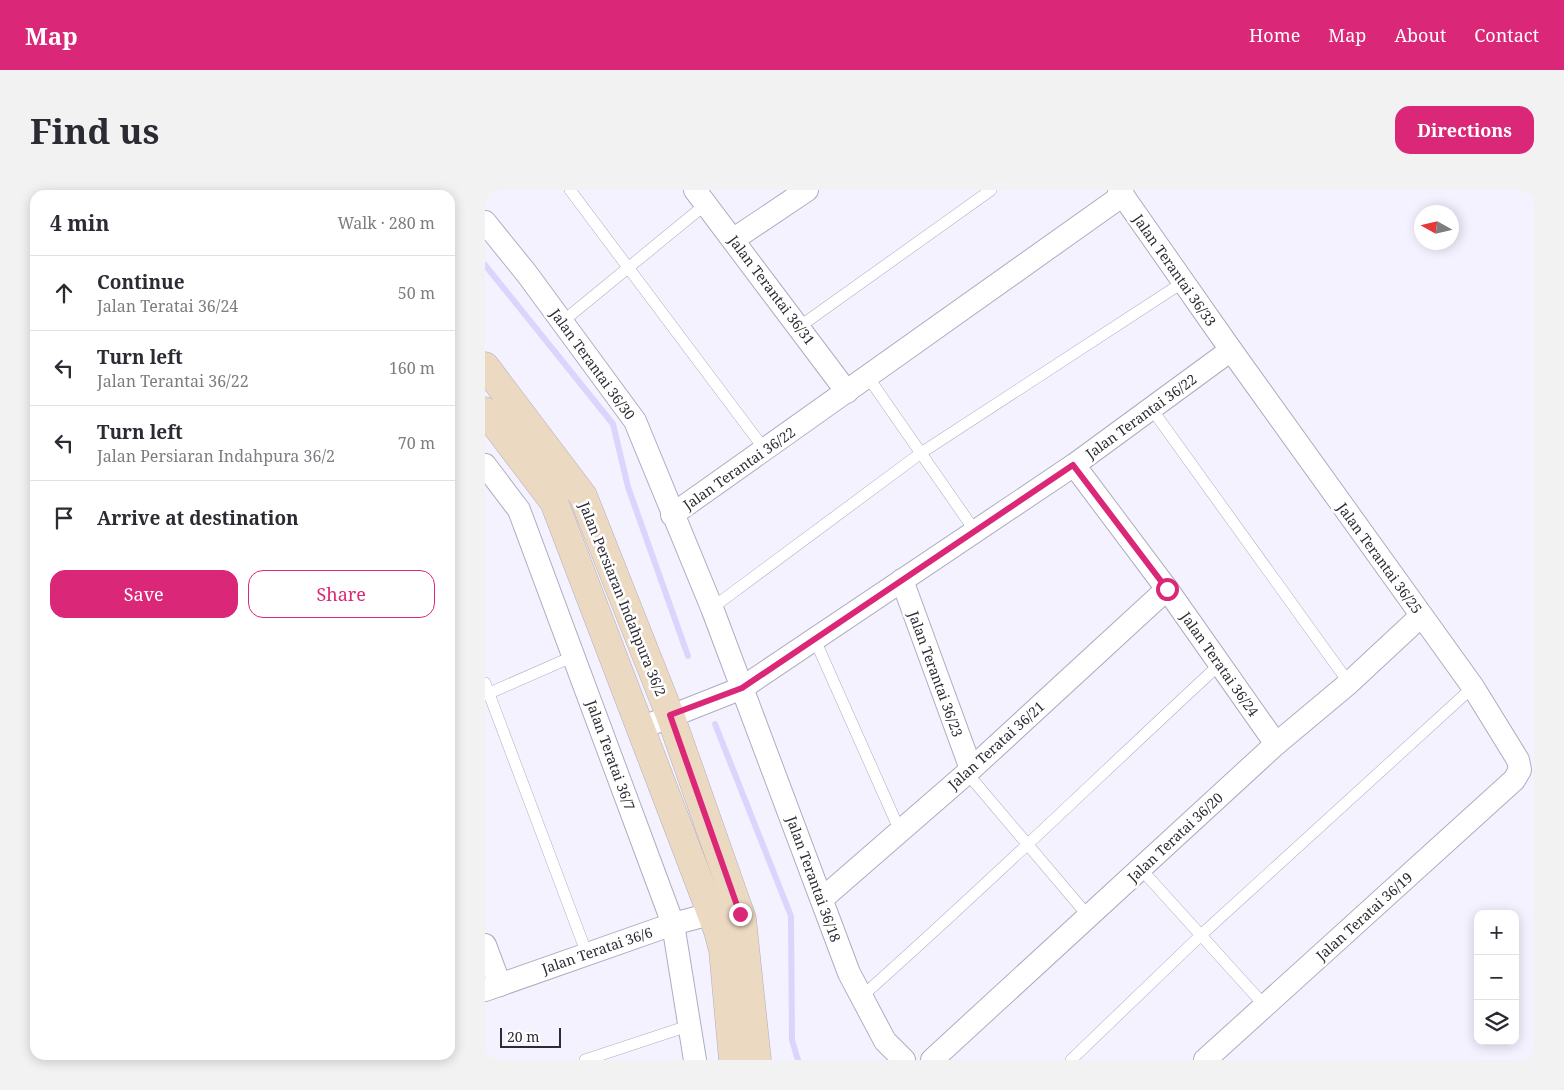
<!DOCTYPE html>
<html lang="en">
<head>
<meta charset="utf-8">
<style>
	:root { --surface:#fff; --page:#f2f2f3; --text:#2b2b33; --muted:#7c7c81; --line:#e1e1e2; --accent:#db2777 }
	body { margin:0; font-family:"Noto Serif",serif; background:var(--page); color:var(--text) }
	.controls { position:absolute; right:15px; bottom:15px; display:grid; overflow:hidden; border-radius:10px; box-shadow:0 2px 12px #0003 }
	.controls button { width:45px; height:45px; display:grid; place-items:center; padding:0; border:0; border-bottom:1px solid var(--line); background:var(--surface); color:var(--text); font:25px sans-serif }
	.compass { position:absolute; left:929px; top:15px; width:45px; height:45px; border-radius:50%; background:var(--surface); box-shadow:0 2px 12px #0003; rotate:278deg }
	.scale { position:absolute; left:15px; bottom:12px; width:61px; box-sizing:border-box; padding-left:5px; border:2px solid #2d2c34; border-top:0; font-size:14px; line-height:18px; white-space:nowrap; color:#2d2c34; -webkit-text-stroke:4px #fff; paint-order:stroke }
	.stop { position:absolute; width:15px; height:15px; margin:-11px; border:4px solid #db2777; border-radius:50%; background:#fff }
	.stop.end { background:#db2777; border-color:#fff; box-shadow:0 1px 5px #0008 }
	.list { margin:0; padding:0; list-style:none }
	h2 { display:flex; justify-content:space-between; align-items:center; height:65px; margin:0; padding:0 20px; font-size:21px }
	h2 small { font-size:16px; font-weight:400; color:var(--muted) }
	.list li { display:grid; grid-template-columns:32px 1fr auto; gap:15px; align-items:center; box-sizing:border-box; height:75px; padding:0 20px; border-top:1px solid var(--line) }
	.list b { display:block; font-size:19px; white-space:nowrap }
	.list p { margin:0; font-size:16px; white-space:nowrap; color:var(--muted) }
	.list em { font-size:16px; font-style:normal; color:var(--muted) }
	.actions { display:flex; gap:10px; padding:15px 20px }
	.actions a { flex:1; padding:11px 0; border:1px solid var(--accent); border-radius:15px; text-align:center; font-size:18px; color:var(--accent) }
	.actions .main { background:var(--accent); color:#fff }
	.icon { flex:none; width:28px; height:28px; fill:none; stroke:currentColor; stroke-width:2; stroke-linecap:round; stroke-linejoin:round }
	.map { position:relative; flex:none; width:1049px; height:870px; overflow:hidden; border-radius:15px }
	header { display:flex; align-items:center; gap:30px; box-sizing:border-box; height:70px; padding:0 25px; background:var(--accent); color:#fff }
	header strong { font-size:24px }
	nav { display:flex; gap:28px; margin-inline-start:auto; font-size:18px }
	.intro { display:flex; align-items:center; justify-content:space-between; box-sizing:border-box; height:120px; padding:0 30px }
	h1 { margin:0; font-size:35px }
	.button { padding:12px 22px; border-radius:15px; background:var(--accent); color:#fff; font-size:18px; font-weight:700 }
	main { display:flex; gap:30px; padding:0 30px }
	aside { flex:1; background:var(--surface); border-radius:15px; box-shadow:0 2px 12px #0003 }
	.map>svg:first-child { display:block }
	.lines { fill:none; stroke-linecap:round; stroke-linejoin:round }
	.stream { stroke:#dcd4fc; stroke-width:6 }
	.lane-casing { stroke:#b0acc0; stroke-width:12 }
	.street-casing { stroke:#b0acc0; stroke-width:24 }
	.secondary-casing { stroke:#b0acc0; stroke-width:29 }
	.lane { stroke:#fff; stroke-width:11 }
	.street { stroke:#fff; stroke-width:22 }
	.secondary { stroke:#ecd9c2; stroke-width:28 }
	.route { stroke:#db2777; stroke-width:6 }
	.labels { text-anchor:middle; dominant-baseline:central; stroke-width:5; stroke-linejoin:round; paint-order:stroke }
	.street-label { font-size:14px; fill:#2d2c34; stroke:#fff }
</style>
</head>
<body>
<header>
<strong>Map</strong>
<nav><a>Home</a><a>Map</a><a>About</a><a>Contact</a></nav>
</header>
<div class="intro"><h1>Find us</h1><a class="button">Directions</a></div>
<main>
<aside>
<h2>4 min<small>Walk · 280 m</small></h2>
<ul class="list">
<li><svg class="icon" aria-label="ahead" viewBox="0 0 24 24"><path d="M12 20V5M6 11l6-6 6 6"/></svg><div><b>Continue</b><p>Jalan Teratai 36/24</p></div><em>50 m</em></li>
<li><svg class="icon" aria-label="left" viewBox="0 0 24 24"><path d="M17 20v-9H6M10 6l-5 5 5 5"/></svg><div><b>Turn left</b><p>Jalan Terantai 36/22</p></div><em>160 m</em></li>
<li><svg class="icon" aria-label="left" viewBox="0 0 24 24"><path d="M17 20v-9H6M10 6l-5 5 5 5"/></svg><div><b>Turn left</b><p>Jalan Persiaran Indahpura 36/2</p></div><em>70 m</em></li>
<li><svg class="icon" aria-label="arrive" viewBox="0 0 24 24"><path d="M6 21V4h12l-3 4 3 4H6"/></svg><div><b>Arrive at destination</b></div></li>
</ul>
<div class="actions"><a class="main">Save</a><a>Share</a></div>
</aside>
<div class="map">
<svg width="1049" height="870" viewBox="0 0 1049 870">
	<rect width="100%" height="100%" fill="#f4f2fe"/>
	<g class="lines">
		<g class="stream">
			<path d="M0,75L128,234L143,297L203,466"/>
			<path d="M230,534L306,726L307,850L313,870"/>
		</g>
		<g class="lane-casing">
			<g id="lane">
				<path d="M85,0L280,260"/>
				<path d="M77,132L221,14"/>
				<path d="M314,137L506,0"/>
				<path d="M383,187L490,341"/>
				<path d="M666,218L864,493"/>
				<path d="M227,418L436,263L700,91"/>
				<path d="M330,450L415,641"/>
				<path d="M0,493L102,764"/>
				<path d="M0,505L89,466"/>
				<path d="M482,583L604,727"/>
				<path d="M655,678L780,816"/>
				<path d="M375,808C498,699 615,585 735,474"/>
				<path d="M100,870L206,835"/>
				<path d="M586,870L716,745L988,497"/>
			</g>
		</g>
		<g class="street-casing">
			<g id="street">
				<path d="M210,0L362,202"/>
				<path d="M634,0L746,160L988,497L1033,570L1035,580L1029,590L720,870"/>
				<path d="M0,32L42,84L150,231L227,418L364,783L400,851L419,870"/>
				<path d="M249,49L322,0"/>
				<path d="M0,275L34,320L188,734L210,870"/>
				<path d="M589,275L682,399L791,554"/>
				<path d="M187,325L638,5"/>
				<path d="M417,390L486,579"/>
				<path d="M156,538L257,498L589,275L746,160"/>
				<path d="M337,709L482,583L682,399"/>
				<path d="M0,755L15,795"/>
				<path d="M0,800L188,734L225,724"/>
				<path d="M447,870L791,554L864,493L936,426"/>
			</g>
		</g>
		<g class="secondary-casing">
			<g id="secondary">
				<path d="M0,176L98,306L185,525L257,729L272,870"/>
				<path d="M0,221L69,312L233,741L238,760L248,870"/>
			</g>
		</g>
		<use href="#lane" class="lane"/>
		<use href="#street" class="street"/>
		<use href="#secondary" class="secondary"/>
	</g>
	<g class="lines">
		<path class="route" d="M255,724L185,525L257,498L588,275L682,399"/>
	</g>
	<g class="labels">
		<g class="street-label">
			<text transform="translate(690 80) rotate(55)">Jalan Terantai 36/33</text>
			<text transform="translate(287 100) rotate(53)">Jalan Terantai 36/31</text>
			<text transform="translate(108 174) rotate(54)">Jalan Terantai 36/30</text>
			<text transform="translate(656 226) rotate(-36)">Jalan Terantai 36/22</text>
			<text transform="translate(254 278) rotate(-35)">Jalan Terantai 36/22</text>
			<text transform="translate(895 368) rotate(54)">Jalan Terantai 36/25</text>
			<text transform="translate(138 409) rotate(68)">Jalan Persiaran Indahpura 36/2</text>
			<text transform="translate(735 474) rotate(55)">Jalan Teratai 36/24</text>
			<text transform="translate(451 484) rotate(70)">Jalan Terantai 36/23</text>
			<text transform="translate(511 555) rotate(-42)">Jalan Teratai 36/21</text>
			<text transform="translate(126 565) rotate(70)">Jalan Teratai 36/7</text>
			<text transform="translate(690 647) rotate(-43)">Jalan Teratai 36/20</text>
			<text transform="translate(329 689) rotate(70)">Jalan Terantai 36/18</text>
			<text transform="translate(879 726) rotate(-42)">Jalan Teratai 36/19</text>
			<text transform="translate(112 760) rotate(-19)">Jalan Teratai 36/6</text>
		</g>
	</g>
</svg>
<div class="controls">
<button>+</button>
<button>−</button>
<button><svg class="icon" aria-label="layers" viewBox="0 0 24 24"><path d="M12 4l9 5-9 5-9-5zM3 14l9 5 9-5"/></svg></button>
</div>
<svg class="compass" viewBox="-18 -18 36 36"><path d="M0-13l5 13h-10z" fill="#e53935"/><path d="M0 13l5-13h-10z" fill="#7c7c81"/></svg>
<div class="scale">20 m</div>
<div class="stop" style="left:682px;top:399px"></div>
<div class="stop end" style="left:255px;top:724px"></div>
</div>
</main>
</body>
</html>
